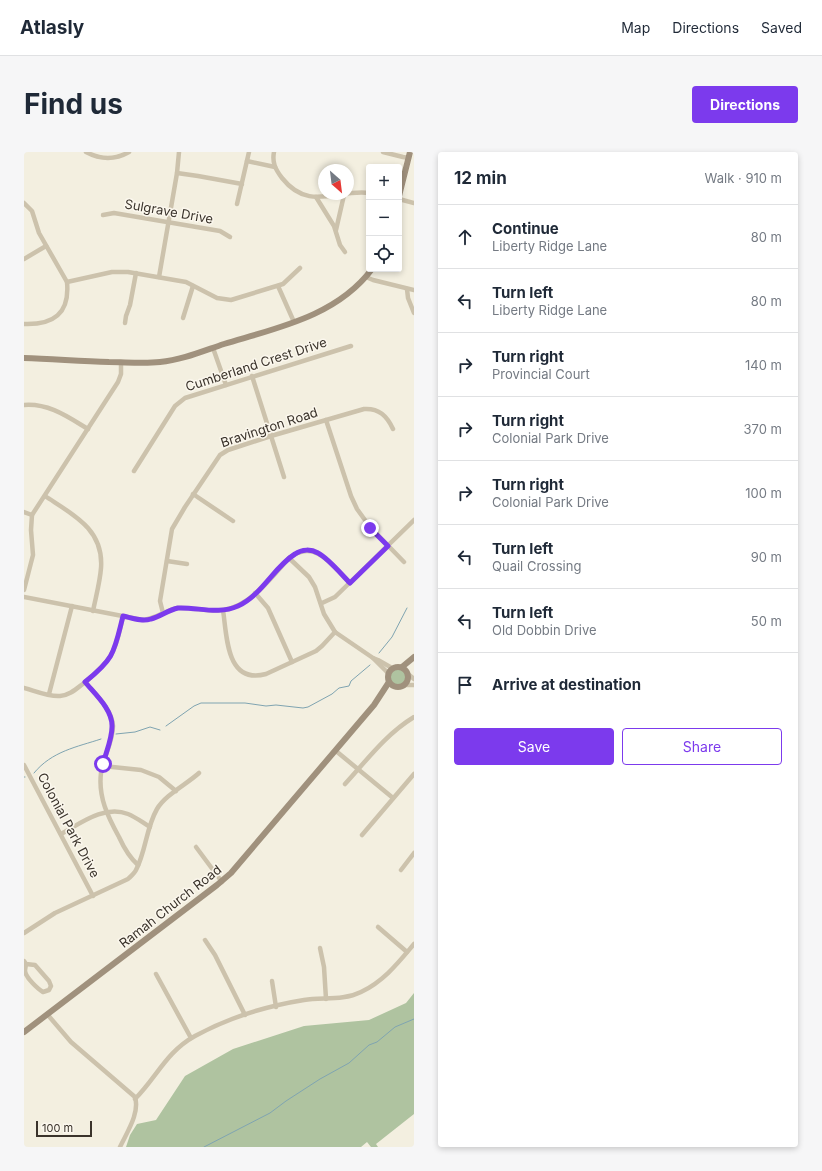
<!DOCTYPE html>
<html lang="en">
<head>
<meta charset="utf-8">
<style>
	:root { --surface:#fff; --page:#f6f6f7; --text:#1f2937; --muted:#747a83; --line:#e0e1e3; --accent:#7c3aed }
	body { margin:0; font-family:Inter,sans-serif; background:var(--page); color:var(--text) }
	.controls { position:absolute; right:12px; top:12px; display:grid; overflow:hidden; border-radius:4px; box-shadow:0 2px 6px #0003 }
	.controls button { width:36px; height:36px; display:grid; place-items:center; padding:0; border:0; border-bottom:1px solid var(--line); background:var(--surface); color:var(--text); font:20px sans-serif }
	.compass { position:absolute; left:294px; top:12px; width:36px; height:36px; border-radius:50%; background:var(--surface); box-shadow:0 2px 6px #0003; rotate:152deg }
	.scale { position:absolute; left:12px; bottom:10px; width:56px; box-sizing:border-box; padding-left:4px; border:2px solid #3a332b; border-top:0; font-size:11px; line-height:14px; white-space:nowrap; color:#3a332b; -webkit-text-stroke:3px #fbf7ed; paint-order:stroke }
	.stop { position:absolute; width:12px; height:12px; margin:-9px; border:3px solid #7c3aed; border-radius:50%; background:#fff }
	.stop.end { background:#7c3aed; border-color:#fff; box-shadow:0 1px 4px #0008 }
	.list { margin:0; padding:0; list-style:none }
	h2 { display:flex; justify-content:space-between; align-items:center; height:52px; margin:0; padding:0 16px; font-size:17px }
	h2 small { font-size:13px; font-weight:400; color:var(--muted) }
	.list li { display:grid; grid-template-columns:26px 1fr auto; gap:12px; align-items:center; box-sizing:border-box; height:64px; padding:0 16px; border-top:1px solid var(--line) }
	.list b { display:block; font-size:15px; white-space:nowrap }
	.list p { margin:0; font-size:13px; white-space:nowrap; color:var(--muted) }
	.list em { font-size:13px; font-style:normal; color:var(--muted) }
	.actions { display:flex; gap:8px; padding:12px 16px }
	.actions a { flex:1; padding:9px 0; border:1px solid var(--accent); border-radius:4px; text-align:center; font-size:14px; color:var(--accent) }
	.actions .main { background:var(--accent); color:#fff }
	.icon { flex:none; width:22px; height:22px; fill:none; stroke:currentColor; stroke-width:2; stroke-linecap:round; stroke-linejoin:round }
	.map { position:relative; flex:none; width:390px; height:995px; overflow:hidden; border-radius:4px }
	header { display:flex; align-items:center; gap:24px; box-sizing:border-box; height:56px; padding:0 20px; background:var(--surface); border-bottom:1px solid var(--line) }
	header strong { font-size:19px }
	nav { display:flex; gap:22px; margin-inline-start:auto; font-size:14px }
	.intro { display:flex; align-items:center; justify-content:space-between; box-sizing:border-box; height:96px; padding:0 24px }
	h1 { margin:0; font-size:28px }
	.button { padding:10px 18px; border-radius:4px; background:var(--accent); color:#fff; font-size:14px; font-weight:700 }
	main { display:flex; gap:24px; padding:0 24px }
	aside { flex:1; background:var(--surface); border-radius:4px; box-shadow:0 2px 6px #0003 }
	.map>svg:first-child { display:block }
	.green { fill:#afc3a0 }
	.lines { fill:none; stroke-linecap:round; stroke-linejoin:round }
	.stream { stroke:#7fa4b1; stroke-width:1 }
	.minor { stroke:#ccc2ac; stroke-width:4.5 }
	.secondary { stroke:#a0917d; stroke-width:6 }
	.route { stroke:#7c3aed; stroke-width:5 }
	.labels { text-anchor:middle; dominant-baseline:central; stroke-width:3; stroke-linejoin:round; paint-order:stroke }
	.street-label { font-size:13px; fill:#3a332b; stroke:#fbf7ed }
</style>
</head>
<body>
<header>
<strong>Atlasly</strong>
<nav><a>Map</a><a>Directions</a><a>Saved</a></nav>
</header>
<div class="intro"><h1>Find us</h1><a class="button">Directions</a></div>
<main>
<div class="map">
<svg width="390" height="995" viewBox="0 0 390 995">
	<rect width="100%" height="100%" fill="#f3efe0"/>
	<g class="green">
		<circle cx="374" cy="525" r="10"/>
		<path d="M390,841V962L352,992L354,995H347L343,990L337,995H102L106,983L113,972L132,968L161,924L209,897L280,874L345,868L382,851Z"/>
	</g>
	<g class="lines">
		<g class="stream">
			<path d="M355,501L368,485L383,456"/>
			<path d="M142,574L170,554L177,551H221L242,554L252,553L279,556L284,555L308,542L315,536L325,534L327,529L346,513"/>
			<path d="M92,582L111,580L126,575L136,578"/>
			<path d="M10,621C28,599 53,595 77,587"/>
			<path d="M0,625H1"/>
			<path d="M180,995L246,961L262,949L296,927L325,911L345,893L353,890L371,875L390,867"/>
		</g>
		<g class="minor">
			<path d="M62,0C77,8 91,8 105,0"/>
			<path d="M250,0C248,10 251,17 258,26C285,60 312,37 345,41"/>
			<path d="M359,0L379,5L385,6"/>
			<path d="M223,9L251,15"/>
			<path d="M153,21L174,24L218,32"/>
			<path d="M292,45L310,74L316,93L321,100"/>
			<path d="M375,47L390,51"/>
			<path d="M0,51L8,59L15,81L43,130C46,162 29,173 0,172"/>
			<path d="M213,52L225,0"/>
			<path d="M79,63L90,61L196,79L206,85"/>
			<path d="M312,78L320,43"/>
			<path d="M0,107L22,94"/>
			<path d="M135,125L153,21L155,0"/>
			<path d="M342,125L349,128L390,138"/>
			<path d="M43,130L88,120H104L162,130L193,146L207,148L259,132L276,116"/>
			<path d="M254,134L270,170"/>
			<path d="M383,137L384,146L390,161"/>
			<path d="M159,166L169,134"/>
			<path d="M101,171L102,164L106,153L112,121"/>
			<path d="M189,196L202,233"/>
			<path d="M228,224L260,325"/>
			<path d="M0,253C25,251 44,265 64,277"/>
			<path d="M302,268L327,344L333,357L346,375L380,410"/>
			<path d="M110,319L151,254L161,246L327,194"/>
			<path d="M169,342L209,369"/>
			<path d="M21,344C48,362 80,377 77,416C76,430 72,444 69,459"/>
			<path d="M0,360L8,363"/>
			<path d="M265,406L285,425L291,435L300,462L311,480L349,506L364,521"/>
			<path d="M143,409L163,412"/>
			<path d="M0,438L9,403L7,378L8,363L94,230L97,222V210"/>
			<path d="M231,441L244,456L268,510"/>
			<path d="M0,445L119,468C131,467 141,459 153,456C169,455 184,460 199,458C226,455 248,425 265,406C291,386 308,413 326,431"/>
			<path d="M298,451L311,445L390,368"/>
			<path d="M199,458C203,484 202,533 242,522L292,499L298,494L311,480"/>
			<path d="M139,461L136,449L148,377L161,355L196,303L204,298L247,284L340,257C355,256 363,264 369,277"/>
			<path d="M349,506L354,508L368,516"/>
			<path d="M384,522L390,527"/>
			<path d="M61,530C71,542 88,557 89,574C89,590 79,606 77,621C74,645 84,665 95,685C100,696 105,705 114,713"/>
			<path d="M380,533H390"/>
			<path d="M0,536C11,539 25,545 36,544C46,543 52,537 60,531C90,506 90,502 99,465"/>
			<path d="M25,542L48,454"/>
			<path d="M312,599L369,646"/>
			<path d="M0,613L69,744"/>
			<path d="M79,614L117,618L135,625L152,639"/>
			<path d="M321,632C343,608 362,582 390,565"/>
			<path d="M37,682C57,671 80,653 104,662C112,665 119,671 126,675"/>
			<path d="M338,683L390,622"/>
			<path d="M172,695L198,730"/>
			<path d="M377,718L390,701"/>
			<path d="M354,775L383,800"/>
			<path d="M0,781L31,761L104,727C106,725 110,722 112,718C122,699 122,676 133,657C141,643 163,632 175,621"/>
			<path d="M181,788L191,803L221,863"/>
			<path d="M296,796L300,815L302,847"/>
			<path d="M0,809L2,812C2,813 1,817 1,819C2,826 14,837 19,840L25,838L27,834L25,829L11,813L2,812"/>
			<path d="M132,822L167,886"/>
			<path d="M248,829L252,855"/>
			<path d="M23,862L47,890L111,945C116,961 103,980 96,995"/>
			<path d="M111,947C133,925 142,900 171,884C204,866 243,854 280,848C299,845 319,849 337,840C360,829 374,811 390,792"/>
		</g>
		<g class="secondary">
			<path d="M375,44L386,0"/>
			<path d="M0,206C28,207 56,209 85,210C101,210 119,212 136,210C158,208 179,199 200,192C253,176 313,164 348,117"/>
			<circle cx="374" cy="525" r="10"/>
			<path d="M378,515L390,505"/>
			<path d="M0,880L193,733L207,721L350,553L365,530"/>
		</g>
	</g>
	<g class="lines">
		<path class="route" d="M79,612C82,600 88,587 88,575C89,558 71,542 61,530C91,506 90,500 99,464C108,466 118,470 127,467C136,465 144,458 154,456C174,455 194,463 214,454C238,443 250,415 271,402C278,397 287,397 294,401C304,406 318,423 326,431L364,394L346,376"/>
	</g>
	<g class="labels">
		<g class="street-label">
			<text transform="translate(145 59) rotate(10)">Sulgrave Drive</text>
			<text transform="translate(232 212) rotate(-18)">Cumberland Crest Drive</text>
			<text transform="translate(245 275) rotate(-18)">Bravington Road</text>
			<text transform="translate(45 673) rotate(62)">Colonial Park Drive</text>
			<text transform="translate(146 754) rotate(-38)">Ramah Church Road</text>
		</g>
	</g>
</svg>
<div class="controls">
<button>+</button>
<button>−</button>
<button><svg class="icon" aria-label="locate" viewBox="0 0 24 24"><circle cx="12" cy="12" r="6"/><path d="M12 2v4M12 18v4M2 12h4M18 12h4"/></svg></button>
</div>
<svg class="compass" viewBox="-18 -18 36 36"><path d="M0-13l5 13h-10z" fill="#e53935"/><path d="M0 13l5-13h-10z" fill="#747a83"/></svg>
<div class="scale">100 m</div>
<div class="stop" style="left:79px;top:612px"></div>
<div class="stop end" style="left:346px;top:376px"></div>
</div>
<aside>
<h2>12 min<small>Walk · 910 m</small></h2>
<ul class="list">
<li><svg class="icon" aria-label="ahead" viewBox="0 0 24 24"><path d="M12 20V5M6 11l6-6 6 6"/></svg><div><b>Continue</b><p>Liberty Ridge Lane</p></div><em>80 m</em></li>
<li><svg class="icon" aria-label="left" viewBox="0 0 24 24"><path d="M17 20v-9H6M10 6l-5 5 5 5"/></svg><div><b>Turn left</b><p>Liberty Ridge Lane</p></div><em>80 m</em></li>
<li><svg class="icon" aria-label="right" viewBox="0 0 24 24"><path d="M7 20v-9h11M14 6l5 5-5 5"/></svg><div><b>Turn right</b><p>Provincial Court</p></div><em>140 m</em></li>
<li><svg class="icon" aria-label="right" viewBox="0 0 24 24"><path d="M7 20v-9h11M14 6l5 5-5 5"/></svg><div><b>Turn right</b><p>Colonial Park Drive</p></div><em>370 m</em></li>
<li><svg class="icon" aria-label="right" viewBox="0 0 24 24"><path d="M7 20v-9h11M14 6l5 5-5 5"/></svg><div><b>Turn right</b><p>Colonial Park Drive</p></div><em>100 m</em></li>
<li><svg class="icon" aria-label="left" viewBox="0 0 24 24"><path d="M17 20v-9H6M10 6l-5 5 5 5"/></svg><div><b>Turn left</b><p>Quail Crossing</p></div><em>90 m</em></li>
<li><svg class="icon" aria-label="left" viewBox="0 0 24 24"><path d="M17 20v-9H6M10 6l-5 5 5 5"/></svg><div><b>Turn left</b><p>Old Dobbin Drive</p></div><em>50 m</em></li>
<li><svg class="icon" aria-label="arrive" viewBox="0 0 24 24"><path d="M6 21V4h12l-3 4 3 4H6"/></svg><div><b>Arrive at destination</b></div></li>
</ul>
<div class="actions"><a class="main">Save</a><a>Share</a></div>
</aside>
</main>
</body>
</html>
